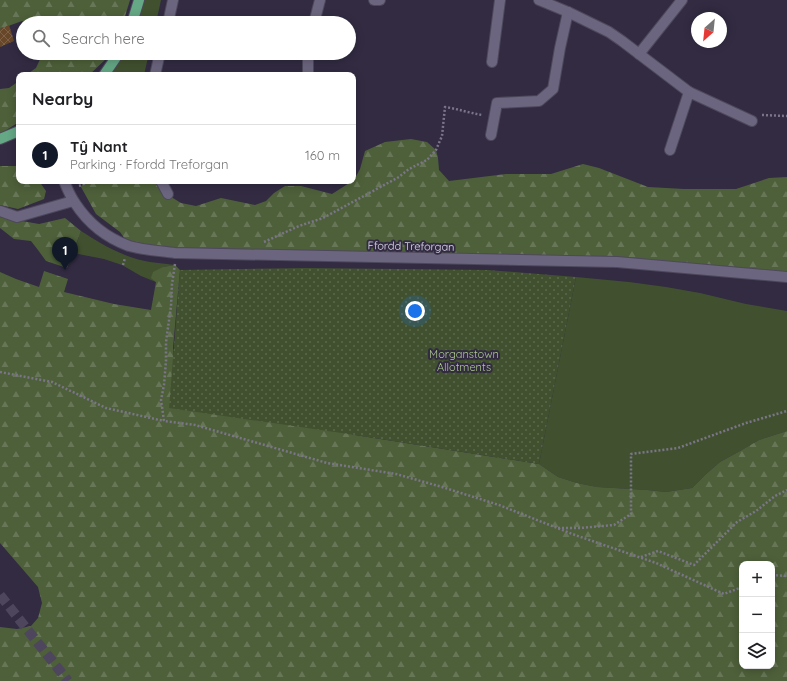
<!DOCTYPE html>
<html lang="en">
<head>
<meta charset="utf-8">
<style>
	:root { --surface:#fff; --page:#f2f2f2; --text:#202124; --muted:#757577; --line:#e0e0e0; --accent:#111827 }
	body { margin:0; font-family:Quicksand,sans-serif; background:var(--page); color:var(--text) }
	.controls { position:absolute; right:12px; bottom:12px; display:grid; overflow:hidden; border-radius:8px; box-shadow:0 2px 10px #0003 }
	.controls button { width:36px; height:36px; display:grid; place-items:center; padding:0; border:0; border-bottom:1px solid var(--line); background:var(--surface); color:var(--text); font:20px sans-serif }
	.compass { position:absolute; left:691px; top:12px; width:36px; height:36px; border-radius:50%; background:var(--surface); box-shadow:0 2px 10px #0003; rotate:207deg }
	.you { position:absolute; left:415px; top:311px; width:14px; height:14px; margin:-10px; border:3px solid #fff; border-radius:50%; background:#1a73e8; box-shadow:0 0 0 6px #1a73e833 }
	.badge { display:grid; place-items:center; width:26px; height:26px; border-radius:50%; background:var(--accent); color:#fff; font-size:13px; font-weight:700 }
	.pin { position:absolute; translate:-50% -33px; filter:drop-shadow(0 1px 2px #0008) }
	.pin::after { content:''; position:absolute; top:21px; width:14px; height:12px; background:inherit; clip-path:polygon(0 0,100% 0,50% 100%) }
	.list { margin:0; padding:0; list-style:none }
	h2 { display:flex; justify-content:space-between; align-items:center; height:52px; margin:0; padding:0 16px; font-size:17px }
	h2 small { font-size:13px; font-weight:400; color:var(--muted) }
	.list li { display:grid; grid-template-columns:26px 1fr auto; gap:12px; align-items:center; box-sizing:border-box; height:60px; padding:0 16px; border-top:1px solid var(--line) }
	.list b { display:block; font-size:15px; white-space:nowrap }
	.list p { margin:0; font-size:13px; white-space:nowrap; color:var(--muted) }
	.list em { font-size:13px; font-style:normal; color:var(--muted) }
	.icon { flex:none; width:22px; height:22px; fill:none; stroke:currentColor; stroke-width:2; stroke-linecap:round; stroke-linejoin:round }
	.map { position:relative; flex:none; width:787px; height:681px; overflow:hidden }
	.search { position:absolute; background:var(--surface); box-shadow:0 2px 10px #0003; left:16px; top:16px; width:340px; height:44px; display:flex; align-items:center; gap:10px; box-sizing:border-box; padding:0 14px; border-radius:22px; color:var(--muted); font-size:15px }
	.panel { position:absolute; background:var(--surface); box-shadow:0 2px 10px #0003; left:16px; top:72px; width:340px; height:112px; border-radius:8px }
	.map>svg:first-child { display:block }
	.grass { fill:#41512f }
	.forest { fill:url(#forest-firs); fill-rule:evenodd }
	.garden { fill:url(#garden-dots) }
	.building { fill:url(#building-cross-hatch) }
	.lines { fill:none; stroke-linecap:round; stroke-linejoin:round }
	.minor-tunnel { stroke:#4d465c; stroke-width:10; stroke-dasharray:10 5; stroke-linecap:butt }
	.minor-casing { stroke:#4e485c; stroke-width:12 }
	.major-casing { stroke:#4e485c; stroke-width:12 }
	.path { stroke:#7b7589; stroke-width:2.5; stroke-dasharray:2 2; stroke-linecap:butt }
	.minor { stroke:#6c657f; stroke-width:10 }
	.major { stroke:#64a885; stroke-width:10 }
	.labels { text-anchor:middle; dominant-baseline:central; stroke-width:4; stroke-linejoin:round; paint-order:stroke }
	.street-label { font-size:11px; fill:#e3dfef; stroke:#322b42 }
	.park-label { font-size:11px; fill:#adcb8b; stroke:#322b42 }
</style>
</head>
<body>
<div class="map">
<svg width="787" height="681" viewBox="0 0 787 681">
	<defs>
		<pattern id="forest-firs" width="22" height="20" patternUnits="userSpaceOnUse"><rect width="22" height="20" fill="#4e603a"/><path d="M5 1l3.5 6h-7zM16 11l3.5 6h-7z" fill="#677657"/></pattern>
		<pattern id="garden-dots" width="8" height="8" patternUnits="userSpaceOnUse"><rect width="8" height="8" fill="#41512f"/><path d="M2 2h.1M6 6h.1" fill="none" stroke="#5c6a4d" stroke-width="1.8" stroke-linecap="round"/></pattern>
		<pattern id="building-cross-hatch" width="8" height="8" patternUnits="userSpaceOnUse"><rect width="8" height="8" fill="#674728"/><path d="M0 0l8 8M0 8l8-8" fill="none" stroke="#7d6148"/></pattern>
	</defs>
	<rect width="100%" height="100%" fill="#322b42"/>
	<g class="grass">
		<path d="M139,0H161L156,23H132Z"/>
		<path d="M119,53H149L144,75H104Z"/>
		<path d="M81,231C95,240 110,249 125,255C141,262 159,263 175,265L163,267L156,282L141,276L122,265L104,259L73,253Z"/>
		<path d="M576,277L629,282L666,287L700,293L746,304L787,311V431L759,440L740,451L720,462L705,475L692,488L666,492L647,490L597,487L577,483L558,477L539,464Z"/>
	</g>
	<g class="forest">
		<path d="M0,0H130L123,23H25L22,21L0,29Z"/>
		<path d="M41,53H109L107,58L89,75H26L36,68L42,55Z"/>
		<path d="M19,81V122L0,134V89L9,88Z"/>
		<path d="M411,139L427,142L436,150L438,158L439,170L449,181L506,174H551L583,164L599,168L648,187L684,189H736L769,178L787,177V277L574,261L249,256L130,246L120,232L96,214L81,187L84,181H161L168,195L181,203L196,206L221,198L255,205L266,201L274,193L285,186H301L332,194L354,180L360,169L365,151L385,142Z"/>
		<path d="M0,166H17L19,167V181H39L46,191L44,199L18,209L0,205Z"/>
		<path d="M0,217L39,224L65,218L81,231L67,268L46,261L38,250L31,241L14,239L0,228Z"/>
		<path d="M175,265L180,270L173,348L174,361L318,425L355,435L539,464L558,477L577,483L597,487L647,490L666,492L692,488L705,475L720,462L740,451L759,440L787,431V681H0V627L17,629L31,626L38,618L42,603L38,587L0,543V272L16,279L39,287L44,271L68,279L64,292L114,304L151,310L156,282L151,278L153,272L163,267ZM742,564H772V666H742Z"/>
	</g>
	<path class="garden" d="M307,268L488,270L576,277L539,464L355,435L169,408L180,270Z"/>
	<path class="building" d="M9,25L14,41L0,47V29Z"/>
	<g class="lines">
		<path class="minor-tunnel" d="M0,595L68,681"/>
		<g class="minor-casing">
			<g id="minor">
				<path d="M374,0H380"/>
				<path d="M539,0L568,12L609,32L622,41L689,92L670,150"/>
				<path d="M168,23L173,0"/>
				<path d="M314,23L320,0"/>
				<path d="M639,54L682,0"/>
				<path d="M492,62L500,0"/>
				<path d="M155,75L160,53"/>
				<path d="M308,75V53"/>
				<path d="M689,92L752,121"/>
				<path d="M491,135L497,103L539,101L553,89L560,48L568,12"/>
				<path d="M64,181C67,188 70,196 75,203C88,223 107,238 129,246C143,250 161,251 175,253L617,262L787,277"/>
				<path d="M161,181L168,194"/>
				<path d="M0,211L17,217L73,201"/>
			</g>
		</g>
		<g class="major-casing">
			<g id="major">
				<path d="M132,23L139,0"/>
				<path d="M104,75L119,53"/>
				<path d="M0,139L19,131"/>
			</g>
		</g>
		<g class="path">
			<path d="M762,115L787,116"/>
			<path d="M79,186L91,181"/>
			<path d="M264,242L299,226L323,218L399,177L409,169L427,160L436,150L442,136L445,107C458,109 470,113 482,115"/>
			<path d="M175,264L172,284L171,306L166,342V361L164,385L161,400L164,421L195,425L327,463L396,474L442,487L499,505L575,535L656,563L724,594L742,587"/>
			<path d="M123,265L125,258"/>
			<path d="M0,372L52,382L106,408L164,421"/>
			<path d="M558,528H580L614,525L631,514V454L678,448L746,423L787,411"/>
			<path d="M641,557L658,551L694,565L737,522L756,511L775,496L787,490"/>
			<path d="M772,575L787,576"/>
		</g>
		<use href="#minor" class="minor"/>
		<use href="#major" class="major"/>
	</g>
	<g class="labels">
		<g class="street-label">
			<text transform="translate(411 246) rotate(1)">Ffordd Treforgan</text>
		</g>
		<g class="park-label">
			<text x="464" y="354">Morganstown<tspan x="464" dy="13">Allotments</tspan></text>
		</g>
	</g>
</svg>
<div class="controls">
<button>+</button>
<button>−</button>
<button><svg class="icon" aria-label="layers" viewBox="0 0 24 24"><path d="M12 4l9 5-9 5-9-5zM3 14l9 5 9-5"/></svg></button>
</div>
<svg class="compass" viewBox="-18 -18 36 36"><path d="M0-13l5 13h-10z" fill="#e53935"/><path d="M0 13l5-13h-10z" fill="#757577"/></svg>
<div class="you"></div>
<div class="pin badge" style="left:65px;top:270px">1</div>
<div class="search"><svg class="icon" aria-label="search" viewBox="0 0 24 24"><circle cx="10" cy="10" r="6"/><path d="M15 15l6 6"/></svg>Search here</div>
<section class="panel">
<h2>Nearby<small></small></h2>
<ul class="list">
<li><span class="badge">1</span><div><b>Tŷ Nant</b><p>Parking · Ffordd Treforgan</p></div><em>160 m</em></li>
</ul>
</section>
</div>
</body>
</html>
